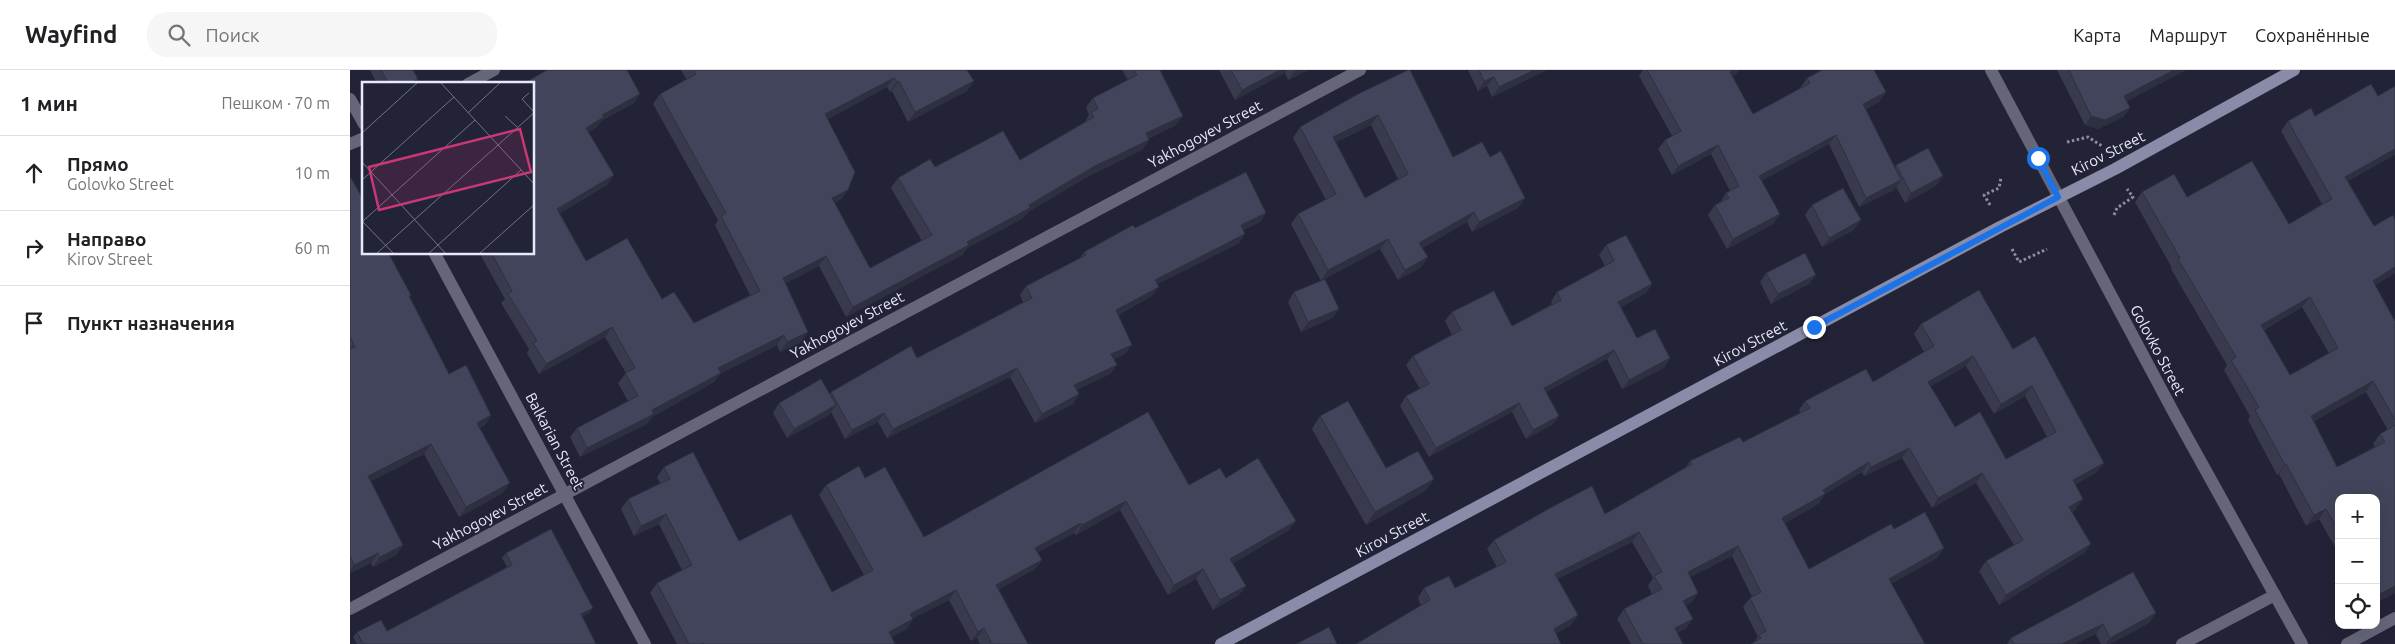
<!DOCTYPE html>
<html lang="ru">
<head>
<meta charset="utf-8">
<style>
	:root { --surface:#fff; --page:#f6f6f6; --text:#202124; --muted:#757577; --line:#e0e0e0 }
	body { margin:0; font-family:Ubuntu,sans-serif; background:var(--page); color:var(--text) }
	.controls { position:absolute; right:15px; bottom:15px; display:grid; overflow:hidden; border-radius:10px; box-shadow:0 5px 20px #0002 }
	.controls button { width:45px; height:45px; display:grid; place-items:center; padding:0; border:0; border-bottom:1px solid var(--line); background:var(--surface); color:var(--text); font:25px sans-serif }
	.stop { position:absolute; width:15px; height:15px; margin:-11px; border:4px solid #1a73e8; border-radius:50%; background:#fff }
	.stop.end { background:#1a73e8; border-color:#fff; box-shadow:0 1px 5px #0008 }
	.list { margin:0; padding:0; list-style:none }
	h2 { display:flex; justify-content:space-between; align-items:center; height:65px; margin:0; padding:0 20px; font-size:21px }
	h2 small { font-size:16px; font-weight:400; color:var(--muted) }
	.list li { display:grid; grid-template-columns:32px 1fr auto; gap:15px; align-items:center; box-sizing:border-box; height:75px; padding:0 20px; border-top:1px solid var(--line) }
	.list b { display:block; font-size:19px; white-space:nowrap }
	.list p { margin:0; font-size:16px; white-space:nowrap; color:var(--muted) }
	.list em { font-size:16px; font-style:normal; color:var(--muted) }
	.icon { flex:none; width:28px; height:28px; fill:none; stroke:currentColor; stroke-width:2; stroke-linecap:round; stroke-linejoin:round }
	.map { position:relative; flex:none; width:2045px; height:574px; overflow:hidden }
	header { display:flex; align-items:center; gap:30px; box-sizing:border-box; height:70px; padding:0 25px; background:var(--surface); border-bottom:1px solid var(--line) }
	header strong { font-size:24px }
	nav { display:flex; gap:28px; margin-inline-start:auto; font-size:18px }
	.search { width:350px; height:45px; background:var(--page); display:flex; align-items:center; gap:12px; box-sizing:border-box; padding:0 18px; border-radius:20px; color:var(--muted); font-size:19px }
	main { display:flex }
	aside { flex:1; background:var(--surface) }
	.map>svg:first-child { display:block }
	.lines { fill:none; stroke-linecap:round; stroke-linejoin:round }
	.path { stroke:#8d8d9f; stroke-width:3; stroke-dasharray:2.5 2.5; stroke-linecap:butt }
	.minor { stroke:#656779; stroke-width:12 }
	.tertiary { stroke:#656779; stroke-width:12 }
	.secondary { stroke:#898ba9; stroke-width:12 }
	.wall { fill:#393a4e; fill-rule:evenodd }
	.shaded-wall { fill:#2e3040 }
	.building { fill:#42445b; stroke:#2e3040; fill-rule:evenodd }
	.route { stroke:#1a73e8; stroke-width:6 }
	.labels { text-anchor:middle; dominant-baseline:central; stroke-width:4; stroke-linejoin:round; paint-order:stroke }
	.street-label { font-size:15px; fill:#e9eaf9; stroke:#232338 }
	.inset-road { fill:none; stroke:#727385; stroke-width:1 }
	.view { fill:#c83873; fill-opacity:0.15; stroke:#c83873; stroke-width:2.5 }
	.inset-edge { fill:none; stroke:#e9eaf9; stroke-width:2.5 }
</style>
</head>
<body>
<header>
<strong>Wayfind</strong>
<div class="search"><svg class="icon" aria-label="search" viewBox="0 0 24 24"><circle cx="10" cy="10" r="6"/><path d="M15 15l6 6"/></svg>Поиск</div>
<nav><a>Карта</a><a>Маршрут</a><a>Сохранённые</a></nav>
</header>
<main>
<aside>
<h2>1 мин<small>Пешком · 70 m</small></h2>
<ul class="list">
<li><svg class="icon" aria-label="ahead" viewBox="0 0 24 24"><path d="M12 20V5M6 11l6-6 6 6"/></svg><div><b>Прямо</b><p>Golovko Street</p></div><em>10 m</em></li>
<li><svg class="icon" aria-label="right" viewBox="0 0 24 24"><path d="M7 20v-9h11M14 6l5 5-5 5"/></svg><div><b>Направо</b><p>Kirov Street</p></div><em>60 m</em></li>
<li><svg class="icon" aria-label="arrive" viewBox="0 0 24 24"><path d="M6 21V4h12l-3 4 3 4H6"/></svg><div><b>Пункт назначения</b></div></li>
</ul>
</aside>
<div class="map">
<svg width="2045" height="574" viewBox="0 0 2045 574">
	<rect width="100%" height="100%" fill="#232338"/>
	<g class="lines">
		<g class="path">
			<path d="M1717,72L1738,67L1752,76"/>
			<path d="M1640,135L1634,125L1649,118L1651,108"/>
			<path d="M1764,145L1767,138L1783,127L1777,119"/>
			<path d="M1662,179L1669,192L1697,179"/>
		</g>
		<g class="minor">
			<path d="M118,14L144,0"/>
			<path d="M0,29L14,54"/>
			<path d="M0,74L14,68"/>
			<path d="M85,184L295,574"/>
			<path d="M0,539L1010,0"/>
			<path d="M1832,574L1925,525"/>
			<path d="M1997,574L2045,548"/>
		</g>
		<path class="tertiary" d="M1641,0L1825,345L1952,574"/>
		<path class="secondary" d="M871,574L1650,157L1765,99L1944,0"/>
	</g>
	<g class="wall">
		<path d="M20,0H63L68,9L64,14H27Z"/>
		<path d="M331,0H617V21L558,52L542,21L540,22L537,17L478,49L491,129L484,133L520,198L572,171L541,118L548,108L585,97L670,90L735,52L739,45L736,37L743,28L778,10L772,0H810L826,55L798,69L799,70L792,80L737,107L678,142L673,148L617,178L612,185L496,247L469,196L436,213L458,262L451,272L430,282L427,275L371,303L364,312L302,347L297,354L230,387L220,367L227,358L278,331L268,313L276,303L255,267L189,304L177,283L179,279L151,233L155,229L130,184H184V14H176L178,11L290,24L284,33L251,51L247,57L238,62L264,105L257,115L210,143L236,191L312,229L344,253L400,225L365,155L368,150L303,34L310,24L337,10Z"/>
		<path d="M869,0H958L938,10L935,3L885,30Z"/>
		<path d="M1118,0H1197L1142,27L1137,16L1128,21Z"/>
		<path d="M1293,0H1389L1386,4L1382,6L1403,44L1451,18H1450L1457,8L1536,22L1529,32L1516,39L1545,98L1546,95L1586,116L1555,133L1546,117L1544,120L1509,137L1479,74L1411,111L1430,144L1423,154L1377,179L1358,145L1365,135L1370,133L1376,123L1380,121L1361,84L1322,105L1308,79L1315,70L1322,66L1289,6Z"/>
		<path d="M1707,0H1836L1777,31L1780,38L1773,47L1748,59L1735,55Z"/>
		<path d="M1008,24L1103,87H1140L1175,128L1168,138L1122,162L1117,152L1072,178L1078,187L1070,198L1048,210L1030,179L971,211L941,154L948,144L976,130L943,68L950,57ZM1021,55L1048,109L1015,128L986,72Z"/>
		<path d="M1965,46L2045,203L2025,215L2045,251V523L2026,533L1989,428V484L1969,449L1956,456L1929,404L1927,405L1898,350L1900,346L1874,300L1877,295L1821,199L1822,198L1785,132L1792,122L1837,127L1939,154L1972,134L1931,61L1938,51ZM1952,237L1979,283L1940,305L1914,260ZM2016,322L2038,360L2030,364L2023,374L2025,377L1987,397L1964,351Z"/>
		<path d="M0,108L14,184L61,225L60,227L99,304L141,345L135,355L129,358L153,423L109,447L74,384L21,411L53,475L46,485L23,497L21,493L0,503Z"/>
		<path d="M1462,135L1504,160L1472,177L1455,145Z"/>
		<path d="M916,143L910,152L893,160L889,173L807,214L802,226L768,245L775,284L764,289L767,295L760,304L726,320L729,324L723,334L685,353L660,307L537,368L528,352L495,369L481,342L479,345L437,368L423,343L429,333L479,324L481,322L567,288L673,232L670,225L676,216L730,188L734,182L785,158Z"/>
		<path d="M1256,175L1302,214L1296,223L1271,237L1287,268L1320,288L1314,298L1272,319L1257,289L1196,322L1209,346L1202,355L1176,369L1162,342L1079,387L1050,336L1056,326L1070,319L1056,295L1063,286L1102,265L1095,251L1102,242L1162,256L1202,234L1201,232L1207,222L1255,196L1249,185Z"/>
		<path d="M1416,203L1466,205L1459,214L1421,234L1410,212Z"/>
		<path d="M944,222L989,239L982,248L951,262L938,232Z"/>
		<path d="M1571,254L1663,279L1754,393L1747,402L1725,415L1726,439L1722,442L1741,474L1734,483L1649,535L1629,501L1636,491L1664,475L1626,413L1582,438L1552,388L1514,406L1512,402L1475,424L1468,434L1435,453L1459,499L1544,459L1594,478L1587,488L1541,514L1404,572L1408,567L1393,537L1400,528L1402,527L1382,486L1340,507L1348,523L1342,532L1336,535L1343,549L1336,558L1327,563L1333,574H1281L1267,549L1274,539L1302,524L1298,516L1303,508L1282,472L1207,509L1228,545L1221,555L1206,563L1071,536L1068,528L1074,518H1105L1147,497L1137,479L1144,470L1255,444L1336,397L1340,391L1393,372L1450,343L1449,340L1455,331L1523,312L1574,282L1564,264ZM1616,296L1644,344L1675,326L1697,367L1656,389L1605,357L1580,316Z"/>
		<path d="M970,346L1036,398L1084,409L1075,421L1016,455L962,359Z"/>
		<path d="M314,397L389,471L482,522L514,505L469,425L476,415L515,408L574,467L876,408L946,451L939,460L883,493L896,516L889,525L863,540L846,509L818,525L770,440L726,465L724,463L688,482L692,490L685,499L649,519L678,574H630L627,568L621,571L599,530L563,548V549L557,559L541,567L545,574H327L300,523L307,513L332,500L309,454L284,466L271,439L278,429L310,413L307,407Z"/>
		<path d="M156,483L243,538L239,543L232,547L246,574H7L3,567L7,562L37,561L157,497L152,488Z"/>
		<path d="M1989,507V518L1985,511Z"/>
		<path d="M1806,543L1799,553L1760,574H1751L1746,564L1725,574H1657L1661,568Z"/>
	</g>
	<g class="shaded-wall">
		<path d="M930,0H937L935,3L885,30L892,20Z"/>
		<path d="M946,0H958L938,10L945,1Z"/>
		<path d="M1184,0H1197L1142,27L1149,17Z"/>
		<path d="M1383,0H1389L1386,4L1373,11L1380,2Z"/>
		<path d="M1824,0H1836L1768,36L1774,26Z"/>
		<path d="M1144,7L1137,16L1128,21L1134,11Z"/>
		<path d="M544,8L537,17L468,54L475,44Z"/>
		<path d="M68,9L64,14H59Z"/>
		<path d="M549,11L542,21L540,22L547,12Z"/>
		<path d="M624,11L617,21L558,52L565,42Z"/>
		<path d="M1536,22L1529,32L1507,44L1513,34Z"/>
		<path d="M290,24L284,33L251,51L247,57L229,68L236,58L252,45Z"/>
		<path d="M1780,38L1773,47L1748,59L1735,55L1741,46Z"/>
		<path d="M1028,45L1021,55L975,77L983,67Z"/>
		<path d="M833,46L826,55L789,73L796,63Z"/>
		<path d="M1486,65L1479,74L1402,116L1409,106Z"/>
		<path d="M799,70L792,80L737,107L678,142L673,148L617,178L612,185L496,247L503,237L617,172L743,97Z"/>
		<path d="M1368,75L1361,84L1322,105L1328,96Z"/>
		<path d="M2045,79V85L1988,117L1995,107Z"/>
		<path d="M264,105L257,115L201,148L207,139Z"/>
		<path d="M1593,106L1586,116L1555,133L1561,123Z"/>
		<path d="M1551,110L1544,120L1509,137L1516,128Z"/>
		<path d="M498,120L491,129L475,137L482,128Z"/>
		<path d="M1175,128L1168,138L1122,162L1129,152Z"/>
		<path d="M1124,142L1117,152L1062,183L1069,173Z"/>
		<path d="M916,143L910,152L885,164L891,155Z"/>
		<path d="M1430,144L1423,154L1377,179L1383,169Z"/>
		<path d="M1511,150L1504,160L1472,177L1479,168Z"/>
		<path d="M895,164L889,173L798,219L805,210Z"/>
		<path d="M1038,169L1030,179L971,211L978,200Z"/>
		<path d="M476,186L469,196L426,218L433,208Z"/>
		<path d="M1078,187L1070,198L1048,210L1055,200Z"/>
		<path d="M2045,197V203L2015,221L2023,211Z"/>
		<path d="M1466,205L1459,214L1421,234L1428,224Z"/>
		<path d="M1302,214L1296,223L1262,241L1268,232Z"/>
		<path d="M809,217L802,226L759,249L766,240Z"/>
		<path d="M1960,227L1952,237L1904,265L1911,255Z"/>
		<path d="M989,239L982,248L951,262L958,252Z"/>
		<path d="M262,257L255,267L189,304L196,294Z"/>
		<path d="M458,262L451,272L430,282L437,272Z"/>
		<path d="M434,265L427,275L371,303L364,312L302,347L297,354L230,387L237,378L302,340L368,298Z"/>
		<path d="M782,275L775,284L755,293L761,284Z"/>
		<path d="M1264,280L1257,289L1187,327L1194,318Z"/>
		<path d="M1623,286L1616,296L1571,322L1578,312Z"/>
		<path d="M1320,288L1314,298L1272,319L1279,310Z"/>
		<path d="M767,295L760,304L717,324L724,315Z"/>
		<path d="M667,298L660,307L537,368L543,359Z"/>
		<path d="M2023,311L2016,322L1954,356L1961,346Z"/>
		<path d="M1682,316L1675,326L1644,344L1651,334Z"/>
		<path d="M729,324L723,334L685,353L692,344Z"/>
		<path d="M1169,333L1162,342L1079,387L1086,378Z"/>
		<path d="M486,335L479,345L437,368L444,359Z"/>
		<path d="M534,343L528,352L495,369L502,360Z"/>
		<path d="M141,345L135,355L120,363L127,353Z"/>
		<path d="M1209,346L1202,355L1176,369L1183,360Z"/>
		<path d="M81,374L74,384L11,416L18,406Z"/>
		<path d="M1559,378L1552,388L1514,406L1521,397Z"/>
		<path d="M1519,392L1512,402L1468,428L1475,424L1468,434L1426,458L1432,448L1473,420Z"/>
		<path d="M1754,393L1747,402L1716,420L1723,410Z"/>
		<path d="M1936,394L1929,404L1927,405L1935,395Z"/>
		<path d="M1632,403L1626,413L1582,438L1588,428Z"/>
		<path d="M1084,409L1075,421L1016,455L1025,442Z"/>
		<path d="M160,413L153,423L109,447L116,437Z"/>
		<path d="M1733,429L1726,439L1712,447L1719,437Z"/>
		<path d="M776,431L770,440L726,465L732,455Z"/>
		<path d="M1976,439L1969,449L1956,456L1964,445Z"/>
		<path d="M316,444L309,454L284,466L291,456Z"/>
		<path d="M946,451L939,460L874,499L880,489Z"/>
		<path d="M731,453L724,463L678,487L685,478Z"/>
		<path d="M1289,462L1282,472L1198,514L1205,504Z"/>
		<path d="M1741,474L1734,483L1649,535L1656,525Z"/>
		<path d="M53,475L46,485L23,497L30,487Z"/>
		<path d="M1388,476L1382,486L1331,512L1338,502Z"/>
		<path d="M1594,478L1587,488L1532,519L1539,509Z"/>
		<path d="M28,483L21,493L0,503V501L4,495Z"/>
		<path d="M692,490L685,499L639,524L646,515Z"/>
		<path d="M853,499L846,509L818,525L824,515Z"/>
		<path d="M896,516L889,525L863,540L870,530Z"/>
		<path d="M2045,516V523L2026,533V526Z"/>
		<path d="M606,520L599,530L554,553L560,544Z"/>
		<path d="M1348,523L1342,532L1327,540L1333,531Z"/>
		<path d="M243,538L239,543L228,550L231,544Z"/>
		<path d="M1806,543L1799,553L1760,574H1756L1760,568Z"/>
		<path d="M1228,545L1221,555L1197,569L1204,559Z"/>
		<path d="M563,549L557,559L532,572L539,562Z"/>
		<path d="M1343,549L1336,558L1318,568L1325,558Z"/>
		<path d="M1753,554L1746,564L1725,574H1712Z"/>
		<path d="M634,558L627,568L621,571L628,562Z"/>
	</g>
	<g class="building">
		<path d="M31,0H63L68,9L59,14H39Z"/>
		<path d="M197,0H277L290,24L252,45L254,47L236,58L264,105L207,139L236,191L277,168L312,229L324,222L344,253L410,221L371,146L376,143L310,24L346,4L343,0H617L624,11L565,42L549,11L547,12L544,8L475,44L505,102L498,120L482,128L520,198L582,165L548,108L580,89L585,97L653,61L670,90L744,47L741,42L748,39L743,28L787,5L784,0H810L833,46L796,63L799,70L743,97L679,135L680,138L617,172L619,175L503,237L476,186L433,208L458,262L437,272L434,265L368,298L371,303L302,340L304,344L237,378L227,358L288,326L275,303L285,298L262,257L196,294L183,273L187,271L158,224L162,221L142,184H184V14H180L178,11Z"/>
		<path d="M881,0H930L892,20Z"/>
		<path d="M1058,0H1060L1103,87L1132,72L1140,87L1151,81L1175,128L1129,152L1124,142L1069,173L1078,187L1055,200L1038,169L978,200L948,144L986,124L950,57L1008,24ZM1028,45L1058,104L1015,128L983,67Z"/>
		<path d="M1129,0H1184L1149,17L1144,7L1134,11Z"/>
		<path d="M1297,0H1383L1380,2L1403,44L1460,13L1457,8L1472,0H1524L1536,22L1513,34L1551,110L1516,128L1486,65L1409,106L1430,144L1383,169L1365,135L1379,128L1376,123L1389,116L1368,75L1328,96L1315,70L1331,61Z"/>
		<path d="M1719,0H1824L1774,26L1780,38L1755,50L1741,46Z"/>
		<path d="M2021,14L2028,26L2045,16V79L1995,107L2024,156L2043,145L2045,150V197L2023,211L2045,251V350L2023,311L1961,346L1987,397L2035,372L2030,364L2045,355V516L2026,526V428H1989V461L1976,439L1964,445L1936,394L1935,395L1905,340L1909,337L1881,290L1886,287L1828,189L1830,188L1792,122L1824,104L1837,127L1902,91L1939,154L1982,129L1938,51L1961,38L1965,46ZM1960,227L1988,278L1940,305L1911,255Z"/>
		<path d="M1578,78L1593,106L1561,123L1546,95Z"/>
		<path d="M896,102L916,143L891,155L895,164L805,210L809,217L766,240L782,275L761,284L767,295L724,315L729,324L692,344L667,298L543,359L534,343L502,360L481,322L561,276L567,288L682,228L676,216L736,185L734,182L783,155L785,158Z"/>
		<path d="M0,108H1L14,131V184H39L61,225L59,226L99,304L116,295L141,345L127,353L160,413L116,437L81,374L18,406L53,475L30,487L28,483L4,495L0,486V279L5,277L0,267Z"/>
		<path d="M1493,118L1511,150L1479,168L1462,135Z"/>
		<path d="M1276,165L1302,214L1268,232L1287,268L1305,259L1320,288L1279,310L1264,280L1194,318L1209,346L1183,360L1169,333L1086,378L1056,326L1079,314L1063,286L1111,260L1102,242L1144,221L1162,256L1211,230L1207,222L1264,191L1256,175Z"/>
		<path d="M1455,183L1466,205L1428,224L1416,203Z"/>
		<path d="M975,209L989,239L958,252L944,222Z"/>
		<path d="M1629,220L1663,279L1685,266L1754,393L1723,410L1733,429L1719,437L1741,474L1656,525L1636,491L1673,470L1632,403L1588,428L1559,378L1521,397L1519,392L1473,420L1475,424L1432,448L1459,499L1541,454L1544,459L1575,442L1594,478L1539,509L1575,574H1401L1411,568L1409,565L1416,561L1400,528L1411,522L1388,476L1338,502L1348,523L1333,531L1343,549L1325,558L1333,574H1293L1274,539L1312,519L1304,506L1312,502L1289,462L1205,504L1228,545L1204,559L1211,574H1006L1080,530L1074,518L1099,506L1105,518L1156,492L1144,470L1200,438L1242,416L1255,444L1342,394L1340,391L1390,367L1393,372L1460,338L1455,331L1516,299L1523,312L1584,276L1571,254ZM1623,286L1651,334L1682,316L1706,362L1656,389L1630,342L1605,357L1578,312Z"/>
		<path d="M471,309L486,335L444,359L429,333Z"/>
		<path d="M998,331L1036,398L1068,381L1084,409L1025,442L970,346Z"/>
		<path d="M798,342L839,415L870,398L876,408L908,388L946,451L880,489L896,516L870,530L853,499L824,515L776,431L732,455L731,453L685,478L692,490L646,515L678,574H642L634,558L628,562L606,520L560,544L563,549L539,562L545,574H354L353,573L351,574H339L307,513L342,495L316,444L291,456L278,429L320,409L314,397L343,382L389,471L441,444L482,522L523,500L476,415L509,396L515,408L535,397L574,467Z"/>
		<path d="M201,459L243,538L231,544L246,574H13L7,562L31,550L37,561L162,495L156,483Z"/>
		<path d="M1783,502L1806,543L1760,568L1753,554L1712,574H1664L1661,568Z"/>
		<path d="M979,557L987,574H946Z"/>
	</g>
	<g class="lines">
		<path class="route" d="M1464,257L1708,127L1688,88"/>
	</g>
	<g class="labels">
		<g class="street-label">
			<text transform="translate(855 64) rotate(-28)">Yakhogoyev Street</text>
			<text transform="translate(1758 83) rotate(-27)">Kirov Street</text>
			<text transform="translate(497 255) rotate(-28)">Yakhogoyev Street</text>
			<text transform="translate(1400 273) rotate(-28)">Kirov Street</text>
			<text transform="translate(1808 280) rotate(62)">Golovko Street</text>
			<text transform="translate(205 371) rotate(62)">Balkarian Street</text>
			<text transform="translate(140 446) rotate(-28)">Yakhogoyev Street</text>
			<text transform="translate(1042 464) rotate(-28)">Kirov Street</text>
		</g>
	</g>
	<g transform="translate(12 12)">
		<rect width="172" height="172" fill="#232338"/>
		<path class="inset-road" d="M78,0L173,103M167,11L160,17L172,30M106,31L139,0M143,34L155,45M0,51L56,0M0,80L84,172M0,98L92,15M0,139L32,172M0,140L113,38M14,172L173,30M66,172L159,88M117,172L173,122"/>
		<path class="view" d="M158,47L169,90L17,128L7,85Z"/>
		<rect width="172" height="172" class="inset-edge"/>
	</g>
</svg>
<div class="controls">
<button>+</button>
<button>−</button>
<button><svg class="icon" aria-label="locate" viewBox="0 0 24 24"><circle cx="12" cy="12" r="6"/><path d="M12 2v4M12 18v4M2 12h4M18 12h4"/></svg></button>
</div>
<div class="stop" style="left:1688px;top:88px"></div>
<div class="stop end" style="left:1464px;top:257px"></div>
</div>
</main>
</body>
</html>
